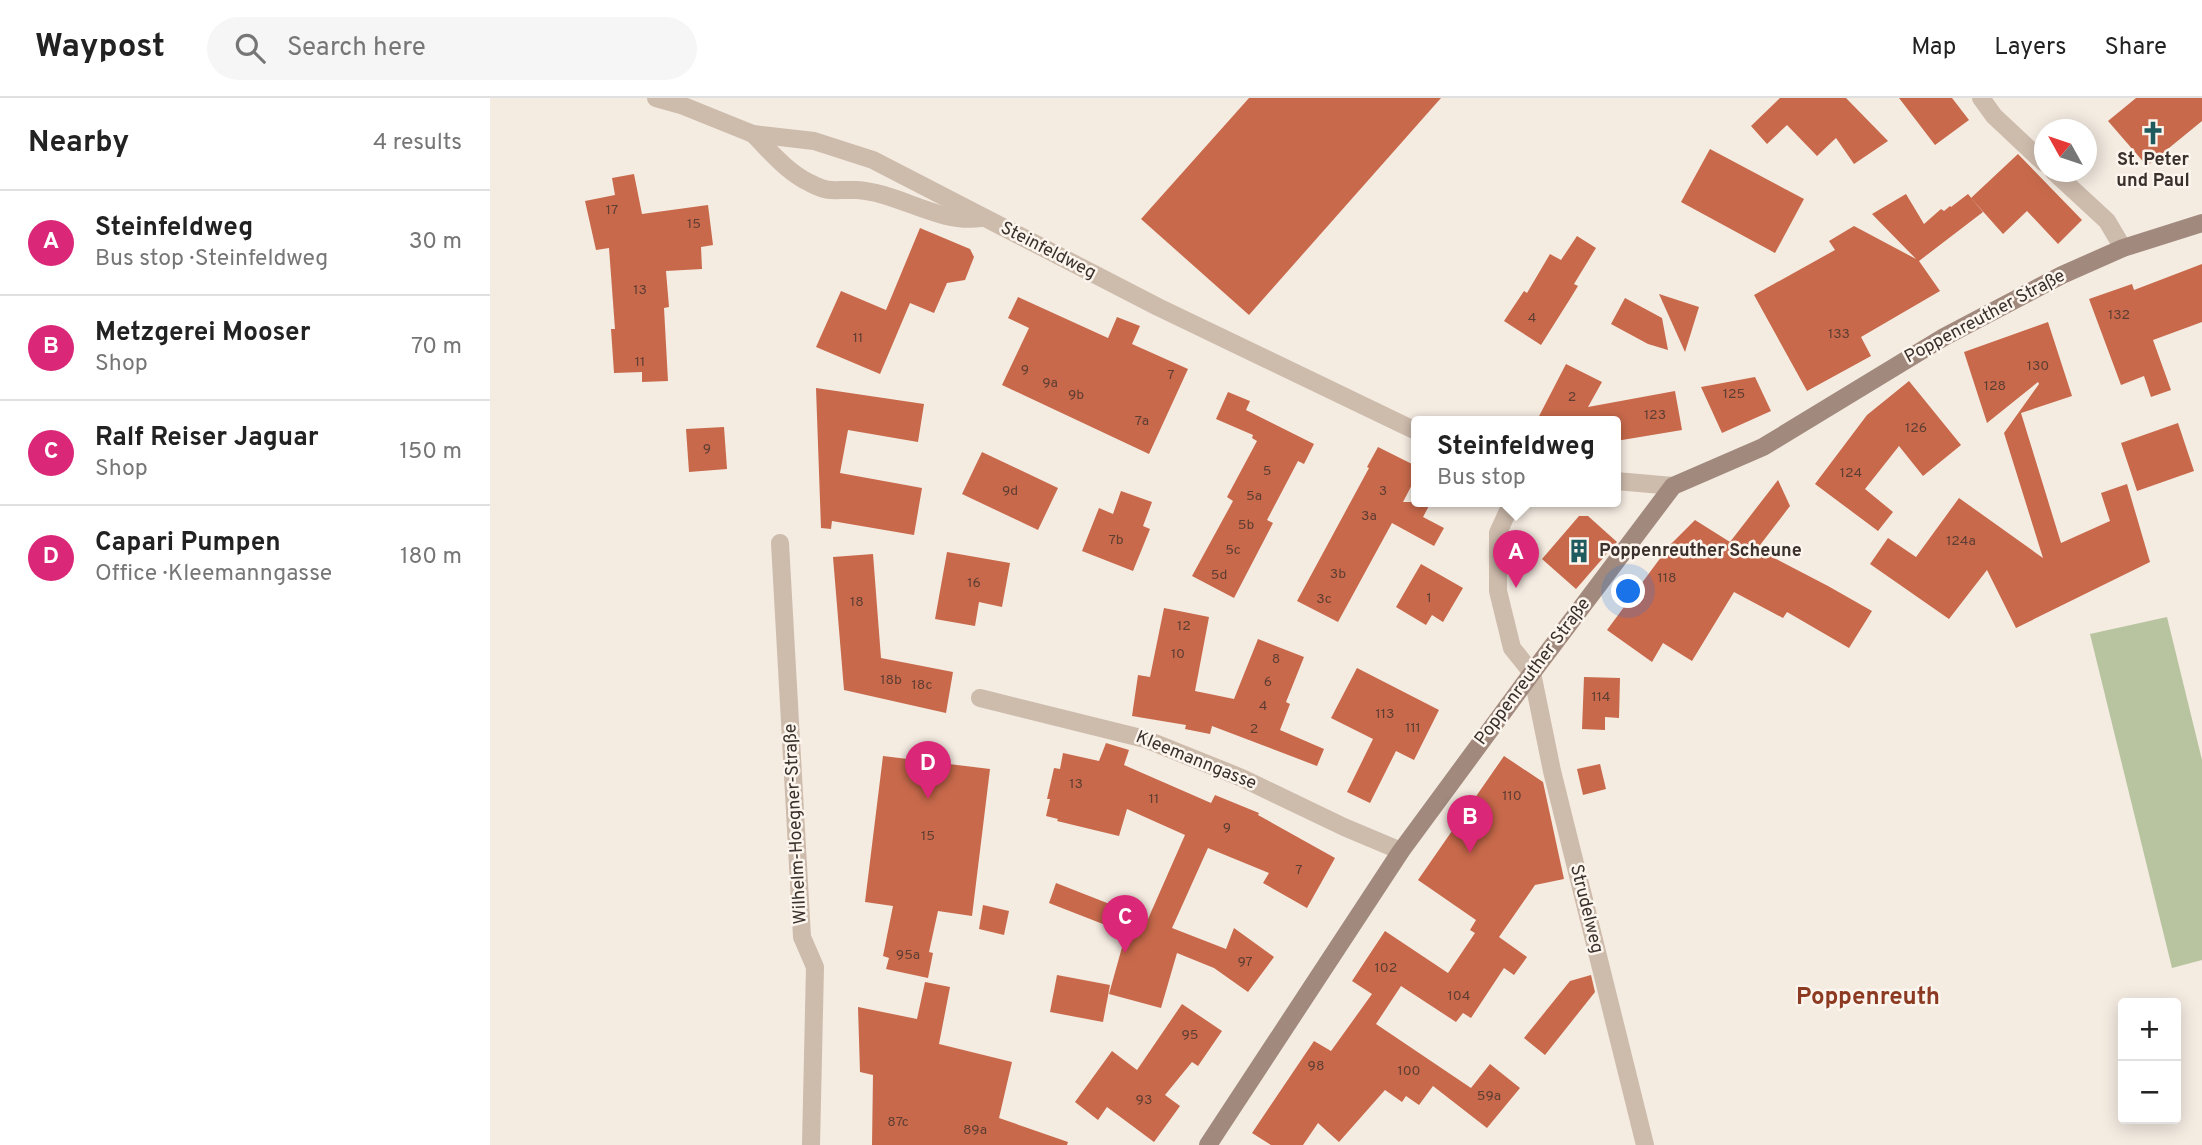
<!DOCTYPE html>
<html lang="en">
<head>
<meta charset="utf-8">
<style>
	:root { --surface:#fff; --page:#f6f6f6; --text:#222; --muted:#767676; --line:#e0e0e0; --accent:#db2777 }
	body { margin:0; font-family:Overpass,sans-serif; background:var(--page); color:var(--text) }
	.controls { position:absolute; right:21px; bottom:21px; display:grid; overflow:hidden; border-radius:7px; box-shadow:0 4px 18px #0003 }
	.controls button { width:63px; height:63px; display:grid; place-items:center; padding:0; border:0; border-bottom:2px solid var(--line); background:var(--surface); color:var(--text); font:35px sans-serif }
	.compass { position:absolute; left:1544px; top:21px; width:63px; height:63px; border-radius:50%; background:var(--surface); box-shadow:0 4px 18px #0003; rotate:310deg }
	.you { position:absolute; left:1139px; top:494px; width:24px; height:24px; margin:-18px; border:5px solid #fff; border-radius:50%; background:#1a73e8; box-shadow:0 0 0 10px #1a73e833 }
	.badge { display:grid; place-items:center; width:46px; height:46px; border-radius:50%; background:var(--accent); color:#fff; font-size:23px; font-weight:700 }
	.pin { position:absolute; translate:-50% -58px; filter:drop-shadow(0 2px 4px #0008) }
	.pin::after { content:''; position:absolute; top:37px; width:24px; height:21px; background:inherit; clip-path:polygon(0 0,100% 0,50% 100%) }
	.popup { position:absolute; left:921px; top:318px; width:210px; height:91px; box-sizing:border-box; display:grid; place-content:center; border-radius:7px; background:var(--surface); filter:drop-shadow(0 2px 5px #0005); font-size:23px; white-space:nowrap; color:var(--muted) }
	.popup b { font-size:26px; color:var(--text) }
	.popup::after { content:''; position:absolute; left:50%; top:100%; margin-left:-14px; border:14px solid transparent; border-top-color:var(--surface) }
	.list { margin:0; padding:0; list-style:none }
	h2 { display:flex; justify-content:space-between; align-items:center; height:91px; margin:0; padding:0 28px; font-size:30px }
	h2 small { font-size:23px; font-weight:400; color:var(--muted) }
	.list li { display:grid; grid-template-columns:46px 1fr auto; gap:21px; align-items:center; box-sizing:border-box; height:105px; padding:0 28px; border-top:2px solid var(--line) }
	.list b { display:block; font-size:26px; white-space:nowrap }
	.list p { margin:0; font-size:23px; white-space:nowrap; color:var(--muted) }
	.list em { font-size:23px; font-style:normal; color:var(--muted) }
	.icon { flex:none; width:38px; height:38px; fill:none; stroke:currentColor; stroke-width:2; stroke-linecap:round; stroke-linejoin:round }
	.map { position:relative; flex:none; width:1712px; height:1047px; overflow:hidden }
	header { display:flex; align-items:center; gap:42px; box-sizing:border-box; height:98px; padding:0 35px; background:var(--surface); border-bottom:2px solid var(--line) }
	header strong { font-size:33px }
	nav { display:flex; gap:38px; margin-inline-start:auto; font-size:24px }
	.search { width:490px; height:63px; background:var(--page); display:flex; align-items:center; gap:18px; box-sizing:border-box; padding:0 24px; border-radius:38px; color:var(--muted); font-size:26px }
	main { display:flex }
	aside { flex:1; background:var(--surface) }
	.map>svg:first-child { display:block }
	.green { fill:#b8c4a0 }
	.building { fill:#c8694b }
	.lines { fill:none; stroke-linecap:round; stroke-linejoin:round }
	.street { stroke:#cdbbac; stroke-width:18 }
	.secondary { stroke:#a18a7d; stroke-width:18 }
	.labels { text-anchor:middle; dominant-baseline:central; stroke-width:5; stroke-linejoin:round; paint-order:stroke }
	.number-label { font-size:14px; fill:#5e3e33 }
	.poi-label { font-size:18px; font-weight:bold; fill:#3b302b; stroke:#fbf5ee }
	.street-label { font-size:18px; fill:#3b302b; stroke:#fbf5ee }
	.district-label { font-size:24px; font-weight:bold; fill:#8c3b22; stroke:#fbf5ee }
</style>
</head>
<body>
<header>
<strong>Waypost</strong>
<div class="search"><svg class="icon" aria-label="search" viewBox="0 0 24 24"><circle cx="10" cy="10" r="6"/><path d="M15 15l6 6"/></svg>Search here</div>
<nav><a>Map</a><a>Layers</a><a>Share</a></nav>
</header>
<main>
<aside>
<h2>Nearby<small>4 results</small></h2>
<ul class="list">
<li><span class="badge">A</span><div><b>Steinfeldweg</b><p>Bus stop · Steinfeldweg</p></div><em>30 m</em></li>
<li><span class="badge">B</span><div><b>Metzgerei Mooser</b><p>Shop</p></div><em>70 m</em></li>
<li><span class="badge">C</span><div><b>Ralf Reiser Jaguar</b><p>Shop</p></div><em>150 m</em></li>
<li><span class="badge">D</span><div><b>Capari Pumpen</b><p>Office · Kleemanngasse</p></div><em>180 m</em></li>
</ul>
</aside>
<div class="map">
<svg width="1712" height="1047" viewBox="0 0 1712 1047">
	<rect width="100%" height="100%" fill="#f4ebe1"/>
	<path class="green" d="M1677,519L1712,662V862L1682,870L1600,536Z"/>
	<g class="building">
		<path d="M759,0H951L759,217L651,121Z"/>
		<path d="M1290,0H1356L1398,43L1364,66L1346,40L1327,58L1297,27L1277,46L1261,28Z"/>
		<path d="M1409,0H1462L1479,22L1445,47Z"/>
		<path d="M1646,0H1712V23L1657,68L1618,23Z"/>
		<path d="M1220,51L1314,101L1285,155L1191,104Z"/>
		<path d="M1528,56L1592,122L1568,146L1537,113L1513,136L1481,100Z"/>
		<path d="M144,76L152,116L218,107L223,147L211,149L212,171L176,173L179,209L174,210L178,283L152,284V274L124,275L121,231H125L119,150L106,152L95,103L125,97L122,80Z"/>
		<path d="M1416,96L1434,126L1451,111L1454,113L1460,108L1461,109L1478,96L1493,114L1429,163L1450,193L1371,239L1381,258L1317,293L1264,197L1345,152L1339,143L1364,128L1426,161L1382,116Z"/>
		<path d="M430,130L480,151L484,159L475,182L457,185L444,215L420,205L390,276L326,249L351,193L396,212Z"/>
		<path d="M1087,138L1106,150L1084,186L1088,188L1080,201L1051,247L1014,223L1034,193L1037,195L1060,156L1071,162Z"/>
		<path d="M1712,166V224L1663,242L1681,292L1661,299L1654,278L1631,287L1599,201L1642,186L1644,192Z"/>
		<path d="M1169,196L1209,209L1195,254Z"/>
		<path d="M528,199L618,240L627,219L650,228L642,246L698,271L659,356L512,287L539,230L518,220Z"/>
		<path d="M1135,200L1172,220L1178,252L1158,246L1121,226Z"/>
		<path d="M1558,224L1582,298L1531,315L1571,445L1620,423L1611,395L1637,386L1660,464L1526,530L1497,472L1459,521L1380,466L1398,440L1426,459L1469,400L1553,460L1514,335L1549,286L1548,284L1497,325L1474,254Z"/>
		<path d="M1076,266L1112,284L1098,309L1185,293L1192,332L1126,343V324H1046Z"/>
		<path d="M1265,279L1281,313L1232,335L1211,289Z"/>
		<path d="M1419,283L1471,347L1433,378L1409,348L1375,391L1403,414L1388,433L1325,386L1377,317Z"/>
		<path d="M326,290L434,306L428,344L358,332L350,375L432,390L424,437L342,423L341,431L331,430Z"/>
		<path d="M738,294L760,303L756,312L824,346L814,366L808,363L777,422L783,425L744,500L702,478L743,403L737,399L767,343L762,340L763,337L726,321Z"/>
		<path d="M1688,325L1704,373L1647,393L1631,345Z"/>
		<path d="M234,329L237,371L199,374L196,331Z"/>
		<path d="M888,349L926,368V379L913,404H941L933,419L954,430L944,448L902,425L848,524L807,503L879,370L877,369Z"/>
		<path d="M492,354L568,390L548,432L472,396Z"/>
		<path d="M1288,382L1300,408L1267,451L1338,488L1382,513L1359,550L1297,514L1293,520L1244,494L1202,563L1173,545L1162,564L1117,532L1180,447L1205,422L1240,444Z"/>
		<path d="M631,393L662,404L653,428L660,431L643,473L592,453L609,410L623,416Z"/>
		<path d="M1089,418H1098L1127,444L1086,491L1052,461Z"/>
		<path d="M457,454L520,465L512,509L489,504L485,528L445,521Z"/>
		<path d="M383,456L391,560L463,574L456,615L354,592L343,459Z"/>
		<path d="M931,466L973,490L953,524L942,517L936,527L906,509Z"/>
		<path d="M674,510L719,519L705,593L744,601L768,541L814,559L796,604L800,606L790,632L834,651L827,668L722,628L720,636L695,631L696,627L642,618L648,577L660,579Z"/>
		<path d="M867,570L949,612L924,662L906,653L880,705L857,694L883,641L841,620Z"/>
		<path d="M1094,579L1130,580L1129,620L1115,619V632L1092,631Z"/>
		<path d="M616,645L639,652L634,667L721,705L725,697L769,715L768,717L845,760L817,810L773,785L779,775L718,750L682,830L736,851L744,830L784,859L758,894L724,870L687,855L671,910L619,896L636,835L559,805L566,785L658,821L695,737L637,711L629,738L567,723L568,721L556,718L560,701H557L564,670L570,671L573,655L609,663Z"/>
		<path d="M393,658L500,671L482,818L448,813L439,854L443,855L438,880L396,871L399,860L393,858L403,808L375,804Z"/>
		<path d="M1014,658L1053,684L1074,781L1045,787L1009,839L1037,859L1024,877L1014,870L981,920L973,915L966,924L911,888L886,926L981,990L1000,966L1030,990L997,1030L943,988L929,1007L916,998L912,1004L895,992L849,1044L828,1025L813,1047H781L762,1035L824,943L841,953L882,896L862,883L895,833L958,875L985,835L980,832L986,822L928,782Z"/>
		<path d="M1110,666L1116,691L1093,697L1087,671Z"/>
		<path d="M493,807L519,813L514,837L489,831Z"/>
		<path d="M567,877L620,887L613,924L560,914Z"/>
		<path d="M1101,877L1105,894L1055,957L1034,940L1080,883Z"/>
		<path d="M435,884L460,889L449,946L522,964L509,1020L578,1044L577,1047H382L383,977L370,974L368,909L427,921Z"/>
		<path d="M692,906L732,933L708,968L702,964L675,997L690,1008L664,1044L617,1009L608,1022L585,1004L622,953L647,972Z"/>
	</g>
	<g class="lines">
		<g class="street">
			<path d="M166,0L191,7L263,36L324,43L383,62L668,209L926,333"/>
			<path d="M1491,0L1504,18L1554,65"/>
			<path d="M263,36C281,54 297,74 320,85C341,96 344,91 366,92C408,94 448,126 490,120"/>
			<path d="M1564,74L1617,123L1633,150"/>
			<path d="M1126,383L1183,388"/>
			<path d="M1022,404L1008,435V493L1022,550L1042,575L1062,673L1155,1047"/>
			<path d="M290,445L312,839L325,869L321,1047"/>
			<path d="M490,600L655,641L752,680L854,729L911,753"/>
		</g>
		<path class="secondary" d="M718,1047L911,753L1042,575L1183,388L1273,349L1454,239L1572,177L1633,150L1712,125"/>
	</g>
	<defs>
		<g id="church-bare" transform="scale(1.89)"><path d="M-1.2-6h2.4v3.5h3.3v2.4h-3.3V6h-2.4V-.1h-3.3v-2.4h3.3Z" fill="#1f5a5e" stroke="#fbf5ee" stroke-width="2.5" paint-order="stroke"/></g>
		<g id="building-bare" transform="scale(1.89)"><path d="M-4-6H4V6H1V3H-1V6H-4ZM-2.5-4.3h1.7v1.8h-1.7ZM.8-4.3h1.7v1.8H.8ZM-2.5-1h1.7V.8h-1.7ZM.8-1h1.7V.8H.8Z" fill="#1f5a5e" stroke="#fbf5ee" stroke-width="2.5" paint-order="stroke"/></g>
	</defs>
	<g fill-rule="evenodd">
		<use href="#church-bare" x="1663" y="35"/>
		<use href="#building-bare" x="1089" y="453"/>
	</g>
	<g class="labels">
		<g class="number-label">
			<text x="122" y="112">17</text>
			<text x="204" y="126">15</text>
			<text x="150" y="192">13</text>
			<text x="1629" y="217">132</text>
			<text x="1042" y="220">4</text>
			<text x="1349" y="236">133</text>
			<text x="368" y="240">11</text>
			<text x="150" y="264">11</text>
			<text x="1548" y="268">130</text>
			<text x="535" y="272">9</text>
			<text x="681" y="277">7</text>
			<text x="560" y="285">9a</text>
			<text x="1505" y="288">128</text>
			<text x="1244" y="296">125</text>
			<text x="586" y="297">9b</text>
			<text x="1082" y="299">2</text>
			<text x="1165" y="317">123</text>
			<text x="652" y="323">7a</text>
			<text x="1426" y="330">126</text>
			<text x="217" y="351">9</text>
			<text x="777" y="373">5</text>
			<text x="1361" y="375">124</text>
			<text x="520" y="393">9d</text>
			<text x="893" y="393">3</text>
			<text x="764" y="398">5a</text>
			<text x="879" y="418">3a</text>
			<text x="756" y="427">5b</text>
			<text x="626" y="442">7b</text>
			<text x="1471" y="443">124a</text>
			<text x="743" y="452">5c</text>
			<text x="848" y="476">3b</text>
			<text x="729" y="477">5d</text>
			<text x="1177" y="480">118</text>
			<text x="484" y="485">16</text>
			<text x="939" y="500">1</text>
			<text x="834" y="501">3c</text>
			<text x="367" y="504">18</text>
			<text x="694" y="528">12</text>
			<text x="688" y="556">10</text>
			<text x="786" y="561">8</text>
			<text x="401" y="582">18b</text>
			<text x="778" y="584">6</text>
			<text x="432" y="587">18c</text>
			<text x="1111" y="599">114</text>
			<text x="773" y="608">4</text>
			<text x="895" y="616">113</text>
			<text x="923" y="630">111</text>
			<text x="764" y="631">2</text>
			<text x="586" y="686">13</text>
			<text x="1022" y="698">110</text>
			<text x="664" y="701">11</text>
			<text x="737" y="730">9</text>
			<text x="438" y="738">15</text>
			<text x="809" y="772">7</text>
			<text x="418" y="857">95a</text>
			<text x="755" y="864">97</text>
			<text x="896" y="870">102</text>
			<text x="969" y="898">104</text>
			<text x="700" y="937">95</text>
			<text x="826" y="968">98</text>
			<text x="919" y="973">100</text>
			<text x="999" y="998">59a</text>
			<text x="654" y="1002">93</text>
			<text x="408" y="1024">87c</text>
			<text x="485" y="1032">89a</text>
		</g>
		<g class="poi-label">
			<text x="1663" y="62">St. Peter<tspan x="1663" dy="21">und Paul</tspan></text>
			<text x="1109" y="453" text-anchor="start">Poppenreuther Scheune</text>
		</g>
		<g class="street-label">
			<text transform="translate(558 153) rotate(27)">Steinfeldweg</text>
			<text transform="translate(1495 219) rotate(-28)">Poppenreuther Straße</text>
			<text transform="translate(1043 574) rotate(-53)">Poppenreuther Straße</text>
			<text transform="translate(706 663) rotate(22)">Kleemanngasse</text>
			<text transform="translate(306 726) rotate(-93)">Wilhelm-Hoegner-Straße</text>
			<text transform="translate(1096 811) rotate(76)">Strudelweg</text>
		</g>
		<g class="district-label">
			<text x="1378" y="900">Poppenreuth</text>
		</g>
	</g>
</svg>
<div class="controls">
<button>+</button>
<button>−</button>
</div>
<svg class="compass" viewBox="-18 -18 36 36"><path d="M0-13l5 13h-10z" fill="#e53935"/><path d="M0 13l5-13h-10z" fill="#767676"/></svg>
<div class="you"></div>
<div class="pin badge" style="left:1026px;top:490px">A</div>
<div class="popup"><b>Steinfeldweg</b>Bus stop</div>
<div class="pin badge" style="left:980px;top:755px">B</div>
<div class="pin badge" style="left:635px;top:855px">C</div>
<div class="pin badge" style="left:438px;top:701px">D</div>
</div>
</main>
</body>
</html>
